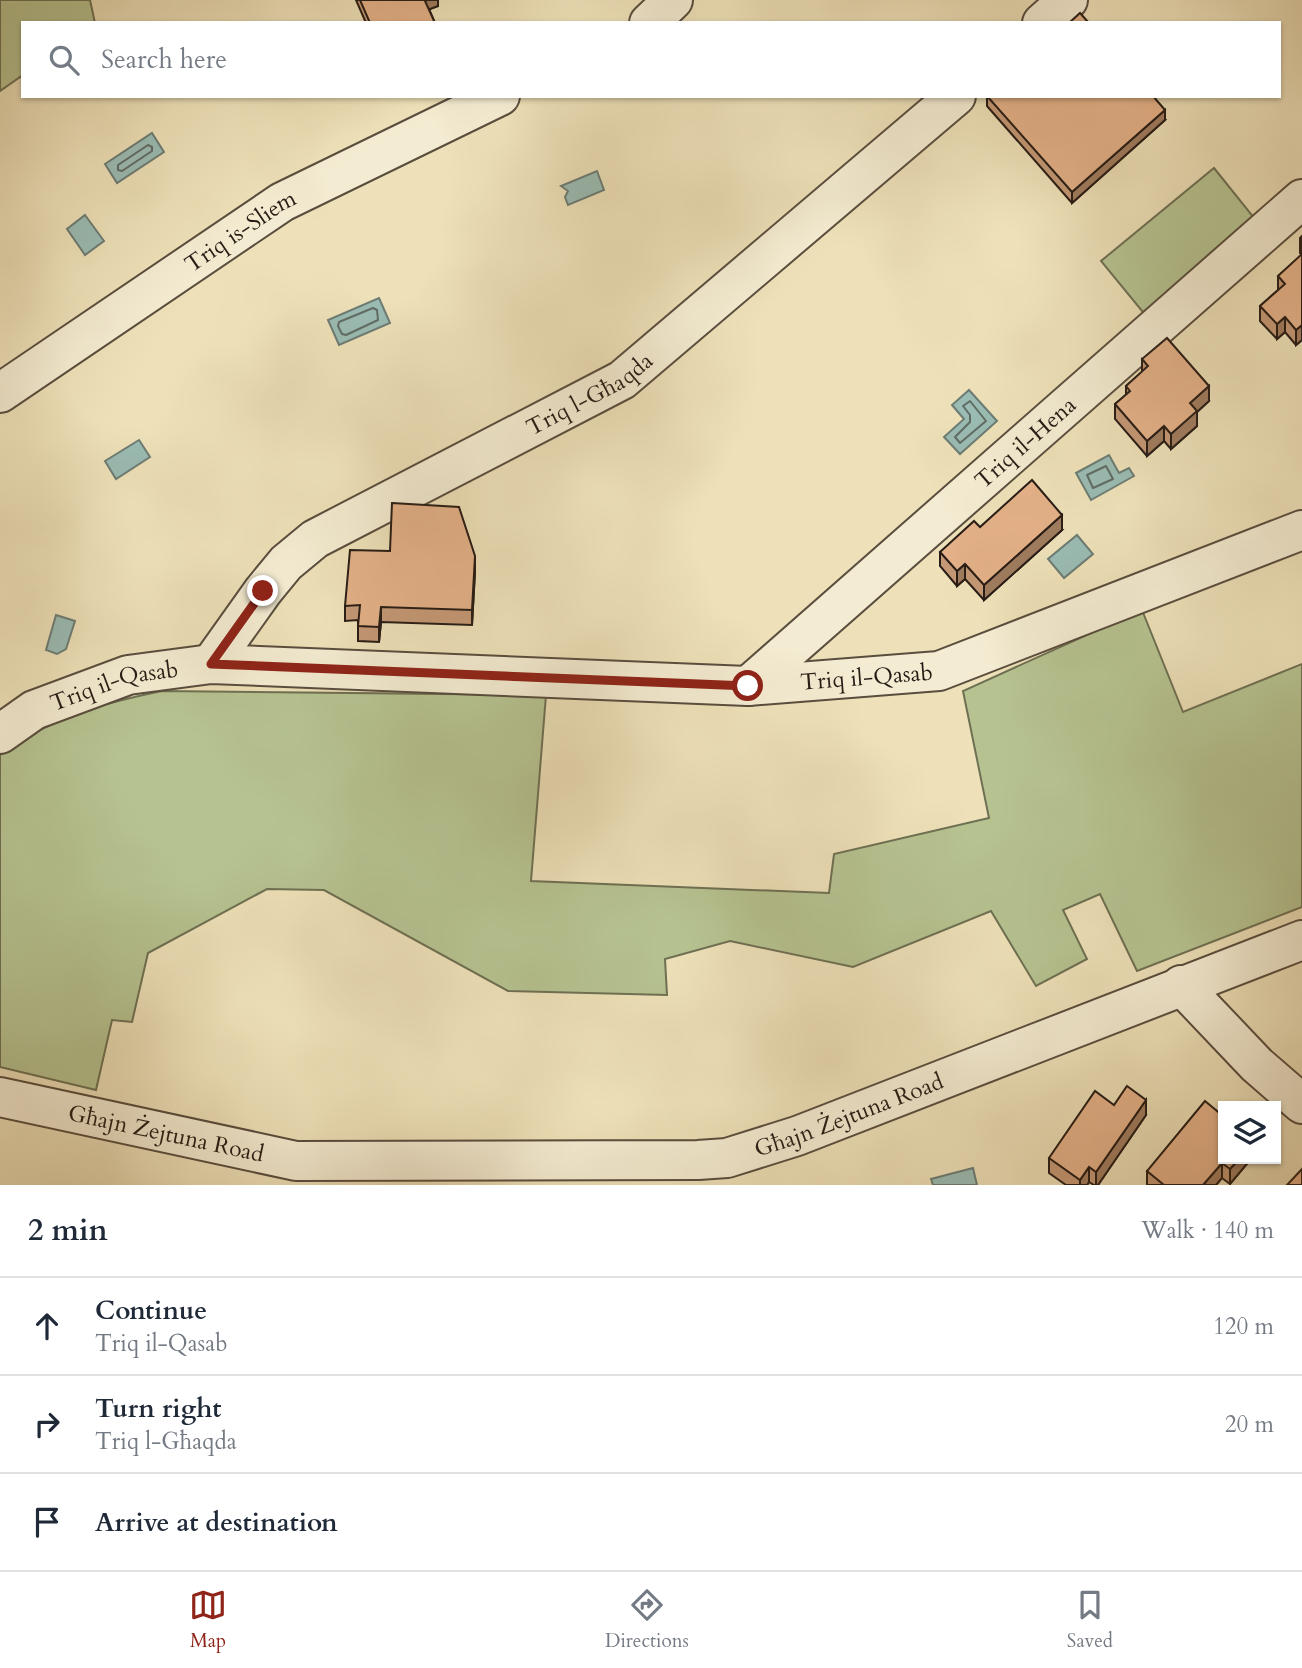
<!DOCTYPE html>
<html lang="en">
<head>
<meta charset="utf-8">
<style>
	:root { --surface:#fff; --page:#f2f2f3; --text:#1f2937; --muted:#747a83; --line:#e0e1e3; --accent:#8f2418 }
	body { margin:0; font-family:Cardo,serif; background:var(--page); color:var(--text) }
	.controls { position:absolute; right:21px; bottom:21px; display:grid; overflow:hidden; border-radius:0px; box-shadow:0 2px 5px #0004 }
	.controls button { width:63px; height:63px; display:grid; place-items:center; padding:0; border:0; border-bottom:2px solid var(--line); background:var(--surface); color:var(--text); font:35px sans-serif }
	.stop { position:absolute; width:21px; height:21px; margin:-16px; border:5px solid #8f2418; border-radius:50%; background:#fff }
	.stop.end { background:#8f2418; border-color:#fff; box-shadow:0 2px 7px #0008 }
	.list { margin:0; padding:0; list-style:none }
	h2 { display:flex; justify-content:space-between; align-items:center; height:91px; margin:0; padding:0 28px; font-size:30px }
	h2 small { font-size:23px; font-weight:400; color:var(--muted) }
	.list li { display:grid; grid-template-columns:46px 1fr auto; gap:21px; align-items:center; box-sizing:border-box; height:98px; padding:0 28px; border-top:2px solid var(--line) }
	.list b { display:block; font-size:26px; white-space:nowrap }
	.list p { margin:0; font-size:23px; white-space:nowrap; color:var(--muted) }
	.list em { font-size:23px; font-style:normal; color:var(--muted) }
	.icon { flex:none; width:38px; height:38px; fill:none; stroke:currentColor; stroke-width:2; stroke-linecap:round; stroke-linejoin:round }
	.map { position:relative; flex:none; width:1302px; height:1185px; overflow:hidden }
	.search { position:absolute; background:var(--surface); box-shadow:0 2px 5px #0004; left:21px; right:21px; top:21px; height:77px; display:flex; align-items:center; gap:18px; box-sizing:border-box; padding:0 24px; border-radius:0px; color:var(--muted); font-size:26px }
	.sheet { height:385px; background:var(--surface) }
	nav { display:flex; justify-content:space-around; align-items:center; box-sizing:border-box; height:98px; border-top:2px solid var(--line); background:var(--surface); font-size:19px; color:var(--muted) }
	nav a { display:grid; justify-items:center; gap:4px }
	nav .on { color:var(--accent) }
	.map>svg:first-child { display:block }
	.green { fill:#b6c391; stroke:#6e7053; stroke-width:2 }
	.water { fill:#9abcb4; stroke:#6c7c74; stroke-width:2 }
	.lines { fill:none; stroke-linecap:round; stroke-linejoin:round }
	.shore { stroke:#606c64; stroke-width:2 }
	.minor-casing { stroke:#594d3e; stroke-width:42 }
	.minor { stroke:#f4ecd2; stroke-width:38 }
	.wall { fill:#c49875; stroke:#271c15; stroke-width:2 }
	.shaded-wall { fill:#a07c5f; stroke:#271c15; stroke-width:2 }
	.building { fill:#e4b188; stroke:#271c15; stroke-width:2 }
	.route { stroke:#8f2418; stroke-width:9 }
	.labels { text-anchor:middle; dominant-baseline:central; stroke-width:6; stroke-linejoin:round; paint-order:stroke }
	.street-label { font-size:23px; fill:#271c15; stroke:#f4ecd2 }
</style>
</head>
<body>
<div class="map">
<svg width="1302" height="1185" viewBox="0 0 1302 1185">
	<rect width="100%" height="100%" fill="#eee1b9"/>
	<filter id="stains"><feTurbulence type="fractalNoise" baseFrequency=".00286" numOctaves="4"/><feColorMatrix values="0 0 0 0 .2 0 0 0 0 .09 0 0 0 0 .02 0 0 0 .5 -.17"/></filter>
	<radialGradient id="worn" r=".72"><stop offset=".6" stop-color="#630" stop-opacity="0"/><stop offset="1" stop-color="#630" stop-opacity=".3"/></radialGradient>
	<g class="green">
		<path d="M0,0H90L95,23H23V75L0,91Z"/>
		<path d="M1214,168L1259,224L1147,317L1101,261Z"/>
		<path d="M1142,610L1183,712L1302,664V907L1137,971L1100,894L1063,910L1087,959L1036,986L991,911L853,967L730,941L665,959L667,995L508,991L324,890L267,889L148,953L132,1022L112,1020L96,1090L0,1067V755C49,718 103,703 162,691L546,695L531,881L829,893L834,854L989,818L963,691Z"/>
	</g>
	<g class="water">
		<path d="M152,133L164,152L117,183L105,164Z"/>
		<path d="M597,171L604,190L568,205L565,197L568,191L561,186Z"/>
		<path d="M85,215L104,241L85,255L67,229Z"/>
		<path d="M379,298L390,323L339,345L328,320Z"/>
		<path d="M969,390L997,421L960,454L944,437L964,419L952,405Z"/>
		<path d="M139,440L150,457L116,479L105,461Z"/>
		<path d="M1109,455L1119,473L1129,468L1134,476L1091,500L1076,473Z"/>
		<path d="M1077,535L1093,554L1064,578L1048,559Z"/>
		<path d="M56,615L75,621L66,649L57,654L46,650Z"/>
		<path d="M973,1168L977,1185H933L931,1179Z"/>
	</g>
	<g class="lines">
		<g class="shore">
			<path d="M148,145L152,147V151L122,171L118,170V165Z"/>
			<path d="M373,308L377,310L378,320L346,335L342,334L338,326L339,322Z"/>
			<path d="M970,401L986,421L960,443L955,437L970,422V415L963,406Z"/>
			<path d="M1106,466L1113,479L1093,488L1087,475Z"/>
		</g>
		<g class="minor-casing">
			<g id="minor">
				<path d="M649,23L673,0"/>
				<path d="M1042,23L1068,0"/>
				<path id="s1" d="M0,393L282,202L500,96"/>
				<path id="s2" d="M211,664L263,591L286,563L315,539L622,380L956,96"/>
				<path id="s3" d="M748,686L1302,199"/>
				<path id="s4" d="M0,734L34,710L128,675L211,664L748,686L939,671L1302,530"/>
				<path d="M1181,985L1257,1065L1302,1104"/>
				<path id="s5" d="M0,1097L296,1161L698,1160L727,1158L797,1136L1302,940"/>
			</g>
		</g>
		<use href="#minor" class="minor"/>
	</g>
	<g class="wall">
		<path d="M356,0H438V6L429,9L435,23H366Z"/>
		<path d="M987,96L1165,120L1072,203L987,106Z"/>
		<path d="M1302,236V340L1296,345L1285,332L1277,339L1260,321V306L1278,290V276L1302,255L1300,253V238Z"/>
		<path d="M1142,359L1209,401L1197,412V426L1171,449L1164,441L1147,456L1115,419V404L1126,395V386L1142,372Z"/>
		<path d="M980,527L1062,530L984,600L965,579L957,586L940,566V552Z"/>
		<path d="M475,571L472,625L381,622L379,642L358,641V620L345,621V606Z"/>
		<path d="M1114,1105L1146,1115L1098,1185H1094L1089,1182L1087,1185H1066L1049,1173V1158Z"/>
		<path d="M1251,1159L1230,1184L1222,1178L1216,1185H1147V1171Z"/>
	</g>
	<g class="shaded-wall">
		<path d="M427,0H438V6L425,11V1Z"/>
		<path d="M1165,110V120L1072,203V192Z"/>
		<path d="M1285,317V332L1277,339V324Z"/>
		<path d="M1302,325V340L1296,345V330Z"/>
		<path d="M1209,386V401L1197,412V426L1171,449V434L1190,403Z"/>
		<path d="M1164,426V441L1147,456V441Z"/>
		<path d="M1062,515V530L984,600V585Z"/>
		<path d="M475,556V571L472,625V610Z"/>
		<path d="M965,564V579L957,586V571Z"/>
		<path d="M381,607V622L379,642V627Z"/>
		<path d="M1146,1100V1115L1098,1185H1096V1172Z"/>
		<path d="M1239,1159H1251L1230,1184V1169Z"/>
		<path d="M1222,1163V1178L1216,1185H1203Z"/>
		<path d="M1089,1167V1182L1087,1185H1080V1180Z"/>
	</g>
	<g class="building">
		<path d="M360,0H427L425,1L435,23H370Z"/>
		<path d="M1080,13L1089,23H1069Z"/>
		<path d="M987,96H1153L1165,110L1072,192Z"/>
		<path d="M1302,254V325L1296,330L1285,317L1277,324L1260,306L1285,284L1278,276Z"/>
		<path d="M1167,338L1209,386L1190,403L1197,411L1171,434L1164,426L1147,441L1115,404L1130,391L1126,386L1148,366L1142,359Z"/>
		<path d="M1032,480L1062,515L984,585L965,564L957,571L940,552L974,521L980,527Z"/>
		<path d="M392,503L459,507L475,556L472,610L381,607L379,627L358,626L360,605L345,606L350,550L390,551Z"/>
		<path d="M1127,1086L1146,1100L1096,1172L1089,1167L1080,1180L1049,1158L1095,1091L1114,1105Z"/>
		<path d="M1205,1101L1223,1116V1159H1239L1230,1169L1222,1163L1203,1185H1164L1147,1171Z"/>
		<path d="M1302,1169V1185H1287Z"/>
	</g>
	<g class="lines">
		<path class="route" d="M263,591L211,664L748,686"/>
	</g>
	<g class="labels">
		<g class="street-label">
			<text stroke="none"><textPath href="#s1" startOffset="290">Triq is-Sliem</textPath></text>
			<text stroke="none"><textPath href="#s2" startOffset="474">Triq l-Għaqda</textPath></text>
			<text stroke="none"><textPath href="#s3" startOffset="369">Triq il-Hena</textPath></text>
			<text stroke="none"><textPath href="#s4" startOffset="882">Triq il-Qasab</textPath></text>
			<text stroke="none"><textPath href="#s4" startOffset="126">Triq il-Qasab</textPath></text>
			<text stroke="none"><textPath href="#s5" startOffset="863">Għajn Żejtuna Road</textPath></text>
			<text stroke="none"><textPath href="#s5" startOffset="170">Għajn Żejtuna Road</textPath></text>
		</g>
	</g>
	<rect width="100%" height="100%" filter="url(#stains)"/>
	<rect width="100%" height="100%" fill="url(#worn)"/>
</svg>
<div class="controls">
<button><svg class="icon" aria-label="layers" viewBox="0 0 24 24"><path d="M12 4l9 5-9 5-9-5zM3 14l9 5 9-5"/></svg></button>
</div>
<div class="stop" style="left:748px;top:686px"></div>
<div class="stop end" style="left:263px;top:591px"></div>
<div class="search"><svg class="icon" aria-label="search" viewBox="0 0 24 24"><circle cx="10" cy="10" r="6"/><path d="M15 15l6 6"/></svg>Search here</div>
</div>
<section class="sheet">
<h2>2 min<small>Walk · 140 m</small></h2>
<ul class="list">
<li><svg class="icon" aria-label="ahead" viewBox="0 0 24 24"><path d="M12 20V5M6 11l6-6 6 6"/></svg><div><b>Continue</b><p>Triq il-Qasab</p></div><em>120 m</em></li>
<li><svg class="icon" aria-label="right" viewBox="0 0 24 24"><path d="M7 20v-9h11M14 6l5 5-5 5"/></svg><div><b>Turn right</b><p>Triq l-Għaqda</p></div><em>20 m</em></li>
<li><svg class="icon" aria-label="arrive" viewBox="0 0 24 24"><path d="M6 21V4h12l-3 4 3 4H6"/></svg><div><b>Arrive at destination</b></div></li>
</ul>
</section>
<nav>
<a class="on"><svg class="icon" aria-label="map" viewBox="0 0 24 24"><path d="M3 6l6-2 6 2 6-2v14l-6 2-6-2-6 2zM9 4v14M15 6v14"/></svg>Map</a>
<a><svg class="icon" aria-label="directions" viewBox="0 0 24 24"><path d="M12 3l9 9-9 9-9-9zM9 14v-3h6M13 9l2 2-2 2"/></svg>Directions</a>
<a><svg class="icon" aria-label="saved" viewBox="0 0 24 24"><path d="M7 4h10v16l-5-4-5 4z"/></svg>Saved</a>
</nav>
</body>
</html>
